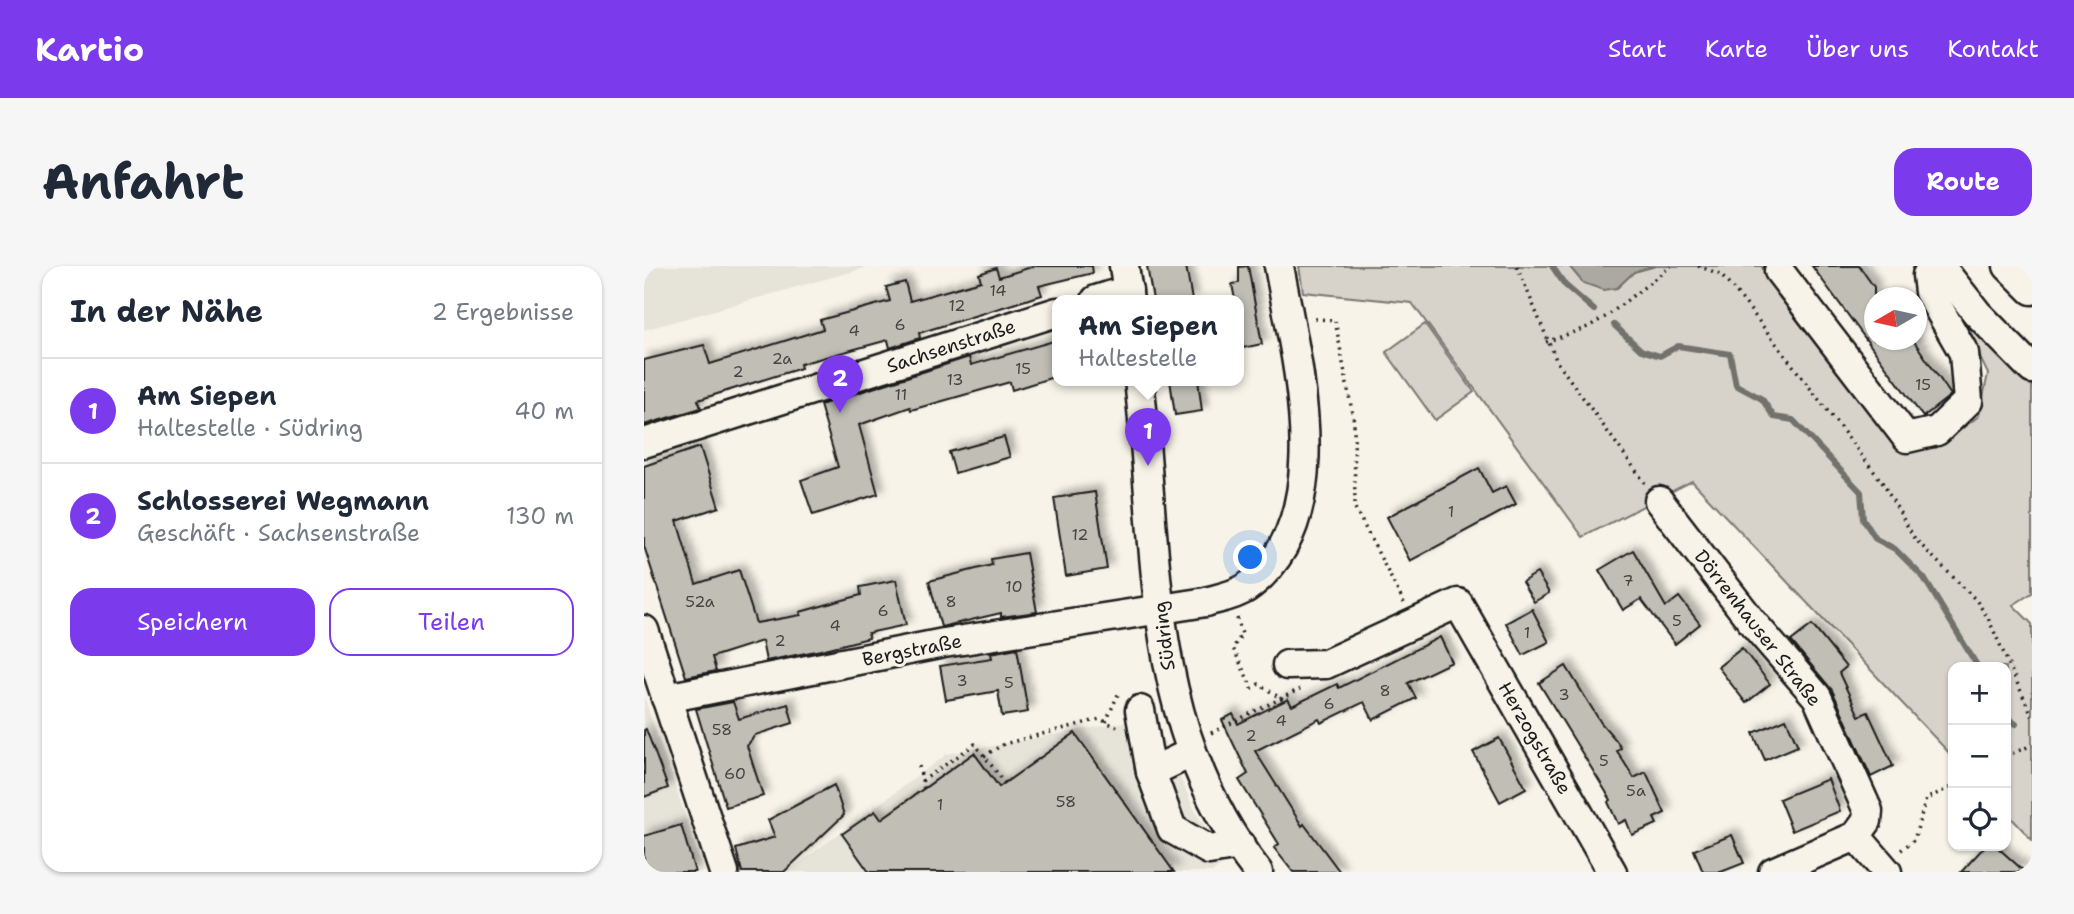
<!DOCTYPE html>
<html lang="de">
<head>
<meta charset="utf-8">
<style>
	:root { --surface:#fff; --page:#f6f6f7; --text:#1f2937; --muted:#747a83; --line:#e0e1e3; --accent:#7c3aed }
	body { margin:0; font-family:"Shantell Sans",sans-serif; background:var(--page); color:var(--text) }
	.controls { position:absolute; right:21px; bottom:21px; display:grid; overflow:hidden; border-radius:14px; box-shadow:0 2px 5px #0004 }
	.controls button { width:63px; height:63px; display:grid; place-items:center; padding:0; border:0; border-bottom:2px solid var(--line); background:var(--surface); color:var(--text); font:35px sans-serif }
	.compass { position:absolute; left:1220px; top:21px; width:63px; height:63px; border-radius:50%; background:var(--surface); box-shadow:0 2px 5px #0004; rotate:261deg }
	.you { position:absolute; left:607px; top:292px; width:24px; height:24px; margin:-18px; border:5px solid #fff; border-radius:50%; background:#1a73e8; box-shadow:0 0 0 10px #1a73e833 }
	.badge { display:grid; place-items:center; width:46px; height:46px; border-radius:50%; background:var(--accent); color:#fff; font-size:23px; font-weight:700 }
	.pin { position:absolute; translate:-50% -58px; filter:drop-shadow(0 2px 4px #0008) }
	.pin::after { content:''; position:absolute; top:37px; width:24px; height:21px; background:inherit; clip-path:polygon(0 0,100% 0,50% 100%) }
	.popup { position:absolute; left:408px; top:29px; width:192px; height:91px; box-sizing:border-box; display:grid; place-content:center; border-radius:14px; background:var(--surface); filter:drop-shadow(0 2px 5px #0005); font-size:23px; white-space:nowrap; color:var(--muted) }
	.popup b { font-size:26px; color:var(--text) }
	.popup::after { content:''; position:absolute; left:50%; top:100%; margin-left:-14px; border:14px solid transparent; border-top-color:var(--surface) }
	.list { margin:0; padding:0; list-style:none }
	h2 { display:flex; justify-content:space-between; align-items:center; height:91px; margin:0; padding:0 28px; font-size:30px }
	h2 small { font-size:23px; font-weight:400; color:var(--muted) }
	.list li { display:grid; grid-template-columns:46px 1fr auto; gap:21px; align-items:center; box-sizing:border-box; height:105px; padding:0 28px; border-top:2px solid var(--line) }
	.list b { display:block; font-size:26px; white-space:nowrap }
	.list p { margin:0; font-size:23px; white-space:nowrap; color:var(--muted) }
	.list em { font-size:23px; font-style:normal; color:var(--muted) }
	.actions { display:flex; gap:14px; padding:21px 28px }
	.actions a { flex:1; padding:16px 0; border:2px solid var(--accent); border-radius:21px; text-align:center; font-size:24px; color:var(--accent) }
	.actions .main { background:var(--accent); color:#fff }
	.icon { flex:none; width:38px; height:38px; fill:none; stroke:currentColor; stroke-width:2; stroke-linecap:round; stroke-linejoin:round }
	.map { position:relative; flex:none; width:1388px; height:606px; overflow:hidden; border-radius:21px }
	header { display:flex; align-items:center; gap:42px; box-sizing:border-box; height:98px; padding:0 35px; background:var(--accent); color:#fff }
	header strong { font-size:33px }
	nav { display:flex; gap:38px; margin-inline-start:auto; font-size:24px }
	.intro { display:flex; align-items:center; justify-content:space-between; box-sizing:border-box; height:168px; padding:0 42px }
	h1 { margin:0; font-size:49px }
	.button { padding:18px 32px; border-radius:21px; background:var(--accent); color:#fff; font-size:24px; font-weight:700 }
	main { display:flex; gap:42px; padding:0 42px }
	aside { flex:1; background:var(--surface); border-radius:21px; box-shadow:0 2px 5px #0004 }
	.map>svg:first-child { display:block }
	.built { fill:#e6e3d9 }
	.green { fill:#d7d3cb; stroke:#7a7874; stroke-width:2 }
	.water { fill:#aca9a2; stroke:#72716c; stroke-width:2 }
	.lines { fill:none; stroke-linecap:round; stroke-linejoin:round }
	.stream { stroke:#72716c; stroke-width:6 }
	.building { fill:#c0beb5; stroke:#1c1c1c; stroke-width:2; filter:url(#shadow) }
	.minor-casing { stroke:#1c1c1c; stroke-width:33 }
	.path { stroke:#1c1c1c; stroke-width:3.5; stroke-dasharray:2 5; stroke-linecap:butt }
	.minor { stroke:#f7f3e8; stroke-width:28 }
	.labels { text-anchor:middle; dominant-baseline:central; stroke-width:6; stroke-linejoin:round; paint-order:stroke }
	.number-label { font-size:16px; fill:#454442 }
	.street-label { font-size:19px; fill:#1c1c1c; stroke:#f7f3e8 }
</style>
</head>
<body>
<header>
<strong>Kartio</strong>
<nav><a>Start</a><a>Karte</a><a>Über uns</a><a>Kontakt</a></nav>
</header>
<div class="intro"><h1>Anfahrt</h1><a class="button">Route</a></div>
<main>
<aside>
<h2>In der Nähe<small>2 Ergebnisse</small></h2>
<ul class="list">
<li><span class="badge">1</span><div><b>Am Siepen</b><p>Haltestelle · Südring</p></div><em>40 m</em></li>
<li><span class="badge">2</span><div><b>Schlosserei Wegmann</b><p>Geschäft · Sachsenstraße</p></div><em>130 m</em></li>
</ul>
<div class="actions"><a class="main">Speichern</a><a>Teilen</a></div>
</aside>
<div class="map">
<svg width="1388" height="606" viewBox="0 0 1388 606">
	<defs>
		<filter id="shadow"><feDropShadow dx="6" dy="-6" stdDeviation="3.5" flood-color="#0004"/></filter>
	</defs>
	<rect width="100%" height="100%" fill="#f7f3e8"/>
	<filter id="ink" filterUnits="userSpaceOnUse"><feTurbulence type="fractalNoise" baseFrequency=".0143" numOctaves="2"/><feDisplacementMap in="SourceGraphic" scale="14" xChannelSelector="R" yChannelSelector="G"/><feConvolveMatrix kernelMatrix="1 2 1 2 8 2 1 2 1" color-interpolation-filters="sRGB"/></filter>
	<g filter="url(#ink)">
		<g class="built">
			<path d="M0,0H228L0,64Z"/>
			<path d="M0,431L61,606H0Z"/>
			<path d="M509,451L552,547L584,595L569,606H143L303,488Z"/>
		</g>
		<g class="green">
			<path d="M655,0H1117L1249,171L1292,182L1335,150L1344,108L1319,56L1388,115V327L1369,339L1388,358V574L1362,546V401H1309V491L1048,215L939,271L768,37L659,26Z"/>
			<path d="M781,58L830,126L791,154L742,86Z"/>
		</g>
		<path class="water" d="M925,0H1012L990,6L973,22L960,24L939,17Z"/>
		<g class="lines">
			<g class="stream">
				<path d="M908,0L921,19L950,44"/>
				<path d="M970,59L997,84L1016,90L1034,80L1086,88L1092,119L1118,133L1130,151L1149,154L1217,226L1219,253L1232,273L1251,283L1280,312L1334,401"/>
				<path d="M1362,451L1372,458"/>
			</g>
		</g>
		<g class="building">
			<path d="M391,0H448L449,7L395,20L398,29L275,67L276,72L246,82L244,74L156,98L157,102L54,134L57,142L0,159V94L60,79L66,98L179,63L176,54L246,35L242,21L261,16L266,35L337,15L335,8L352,2L355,11Z"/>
			<path d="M503,0H542L548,34H509Z"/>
			<path d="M604,0L618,78L599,82L595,34H591L588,18L595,17V1Z"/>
			<path d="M1168,0H1215L1230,21V74H1269L1307,129L1279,151Z"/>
			<path d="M413,74V110L368,124L366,116L267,144L266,141L215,159L234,228L169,249L157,214L194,201L176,139L325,91L327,99Z"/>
			<path d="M526,114H554L558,145L531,149Z"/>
			<path d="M360,171L366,191L311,207L305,186Z"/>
			<path d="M56,181L75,241L33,255L52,318L95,304L112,357L157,349L156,346L217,329L216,321L252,314L262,359L224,367L225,372L177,384L122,395L118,375L68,391L72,405L42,411L0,280V200Z"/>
			<path d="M835,202L848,227L862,220L872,238L766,295L743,251Z"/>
			<path d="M451,226L463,303L422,310L410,232Z"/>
			<path d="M989,284L1022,341L1035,331L1056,358L1031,378L997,333L979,344L955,304Z"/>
			<path d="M382,287L393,346L357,351V347L297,361L285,315L348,299L347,293Z"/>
			<path d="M893,307L905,327L890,336L878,316Z"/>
			<path d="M888,343L905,376L879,389L862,357Z"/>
			<path d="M1168,359L1202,401L1195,407L1215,450L1224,446L1249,500L1227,511L1188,424L1147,375Z"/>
			<path d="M796,371L808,396L764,417L772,432L729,454L720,436L677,457L675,453L611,485L658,560L660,558L696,606H649L630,582L635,578L595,514L604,508L578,454L589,448L594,458L644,433L648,440L693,418L695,422Z"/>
			<path d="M373,382L384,446L358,450L354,425L302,434L296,400L348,392L347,387Z"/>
			<path d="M1098,382L1126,418L1102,437L1074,401Z"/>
			<path d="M922,400L957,457L972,474L977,482L973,485L990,512L1002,506L1021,547L1010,552L1013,558L988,569L982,554L974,558L964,536L967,534L895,417Z"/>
			<path d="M89,436L95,453L144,438L149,457L111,469L103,480L119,530L82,541L52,443Z"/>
			<path d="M1142,453L1154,480L1121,494L1109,467Z"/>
			<path d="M2,463L24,522L0,531V464Z"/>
			<path d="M431,467L530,606H225L198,568L231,545L237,553L330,487L355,521Z"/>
			<path d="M855,472L882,522L856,536L829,486Z"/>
			<path d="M1184,513L1196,545L1148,565L1135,533Z"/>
			<path d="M190,519L200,549L140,606H98L92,583L131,571L124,554Z"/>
			<path d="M37,559L51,606H0V570Z"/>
			<path d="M1088,569L1100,597L1077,606H1059L1050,584Z"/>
			<path d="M1341,580H1352L1381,606H1317Z"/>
		</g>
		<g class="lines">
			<g class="minor-casing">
				<g id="minor">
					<path d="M480,0L485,34"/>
					<path d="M1296,0L1333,47L1388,103"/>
					<path d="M1364,0L1388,24"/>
					<path d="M1135,5L1263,172L1293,165L1324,135L1320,87L1285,26L1283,9L1289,0"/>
					<path d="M452,34L484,24"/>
					<path d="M495,114C515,286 501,462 614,606"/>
					<path d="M0,177L413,46"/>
					<path d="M1015,235L1109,357L1173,431L1224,545L1223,555L1212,570"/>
					<path d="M0,364L80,606"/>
					<path d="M643,399L682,398L814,337L968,606"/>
					<path d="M22,432L300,377L562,336C575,332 590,330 602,322C697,256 652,94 635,0"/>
					<path d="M496,444L507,506"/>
					<path d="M547,487L507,506L528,563L565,584L596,579"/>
					<path d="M1129,606L1212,570L1243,606"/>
				</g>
			</g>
			<g class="path">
				<path d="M873,0L913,96L1001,217"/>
				<path d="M1054,0L1076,8L1101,37L1238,216L1271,273L1332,334L1344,352L1388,450"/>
				<path d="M671,53L691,54L710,156L711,242L760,337"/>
				<path d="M902,76L944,61L963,50L1027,0"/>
				<path d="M593,352L598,368L589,382L608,422L615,418L639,434"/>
				<path d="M462,456L475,426"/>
				<path d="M567,467L656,423"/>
				<path d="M340,490L360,478L456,453L473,461"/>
				<path d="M1362,490L1388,479"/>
				<path d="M275,500L280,523"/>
				<path d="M278,515L331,478L361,517"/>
				<path d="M1257,584L1270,574L1282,533L1309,520"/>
			</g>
			<use href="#minor" class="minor"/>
		</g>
	</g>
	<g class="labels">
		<g class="number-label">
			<text x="354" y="24">14</text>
			<text x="313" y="39">12</text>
			<text x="256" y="58">6</text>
			<text x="210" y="64">4</text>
			<text x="138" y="92">2a</text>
			<text x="379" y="102">15</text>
			<text x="94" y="105">2</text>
			<text x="311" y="113">13</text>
			<text x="1279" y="118">15</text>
			<text x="257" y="128">11</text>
			<text x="807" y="245">1</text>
			<text x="436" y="268">12</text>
			<text x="984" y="314">7</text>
			<text x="370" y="320">10</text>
			<text x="56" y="335">52a</text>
			<text x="307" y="335">8</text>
			<text x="239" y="344">6</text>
			<text x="1033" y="354">5</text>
			<text x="191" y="359">4</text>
			<text x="883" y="366">1</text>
			<text x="136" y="374">2</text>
			<text x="318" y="414">3</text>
			<text x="365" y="416">5</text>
			<text x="741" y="424">8</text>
			<text x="920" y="428">3</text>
			<text x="685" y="437">6</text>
			<text x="637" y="454">4</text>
			<text x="78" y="463">58</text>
			<text x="607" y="469">2</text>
			<text x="960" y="494">5</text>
			<text x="91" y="507">60</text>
			<text x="992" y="524">5a</text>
			<text x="422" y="535">58</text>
			<text x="296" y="538">1</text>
		</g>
		<g class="street-label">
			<text transform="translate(307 80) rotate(-18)">Sachsenstraße</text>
			<text transform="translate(1114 362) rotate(52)">Dörrenhauser Straße</text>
			<text transform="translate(520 370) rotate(-97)">Südring</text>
			<text transform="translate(268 384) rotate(-11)">Bergstraße</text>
			<text transform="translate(891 472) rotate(60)">Herzogstraße</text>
		</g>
	</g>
</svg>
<div class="controls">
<button>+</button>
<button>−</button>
<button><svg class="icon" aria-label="locate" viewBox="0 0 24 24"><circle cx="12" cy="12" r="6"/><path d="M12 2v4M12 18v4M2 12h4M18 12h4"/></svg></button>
</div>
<svg class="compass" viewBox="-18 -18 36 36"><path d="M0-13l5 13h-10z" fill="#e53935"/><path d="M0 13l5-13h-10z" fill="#747a83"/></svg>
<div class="you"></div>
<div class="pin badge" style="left:504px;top:200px">1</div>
<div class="popup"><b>Am Siepen</b>Haltestelle</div>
<div class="pin badge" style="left:196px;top:147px">2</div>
</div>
</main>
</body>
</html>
